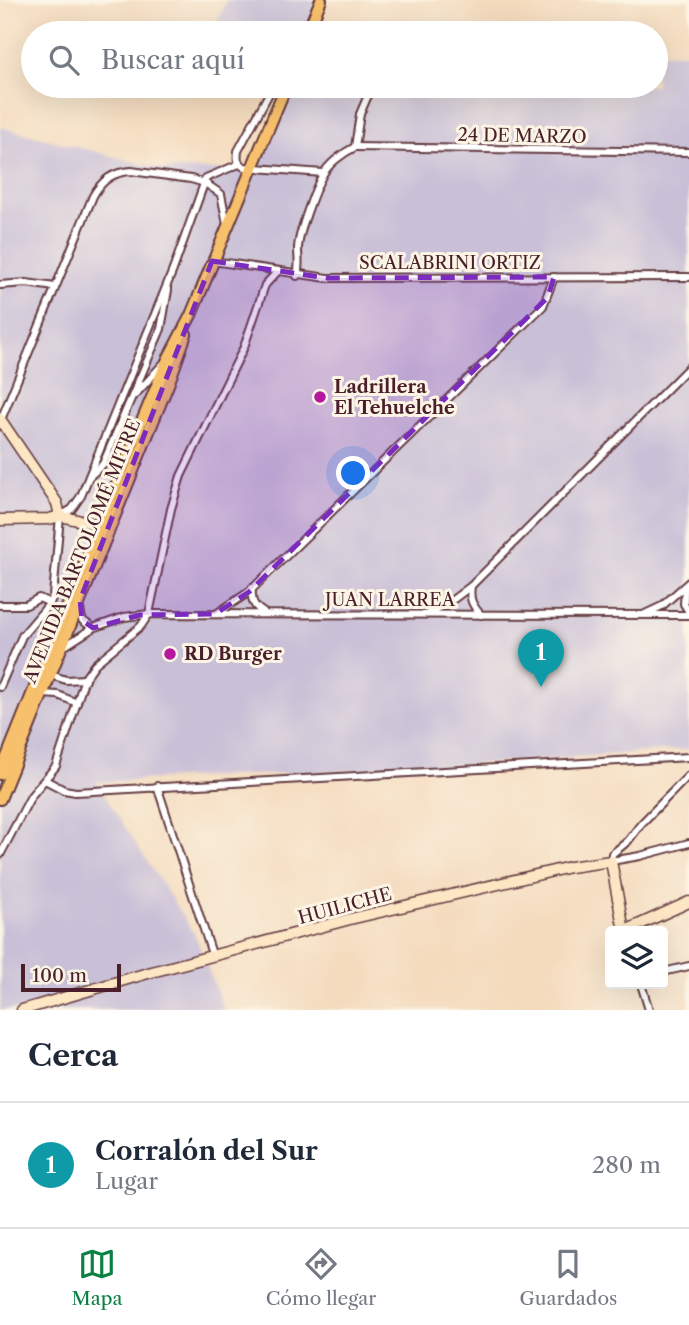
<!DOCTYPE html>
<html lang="es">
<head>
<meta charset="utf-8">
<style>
	:root { --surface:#fff; --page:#f6f6f7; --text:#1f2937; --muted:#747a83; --line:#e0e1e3; --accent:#0b8043 }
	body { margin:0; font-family:"Libre Caslon Text",serif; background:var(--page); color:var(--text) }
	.controls { position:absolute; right:21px; bottom:21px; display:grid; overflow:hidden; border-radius:7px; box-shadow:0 7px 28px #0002 }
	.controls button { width:63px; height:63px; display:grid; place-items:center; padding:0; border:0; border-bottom:2px solid var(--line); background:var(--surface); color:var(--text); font:35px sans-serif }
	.scale { position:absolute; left:21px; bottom:18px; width:100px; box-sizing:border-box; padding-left:7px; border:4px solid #4a1f2b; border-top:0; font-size:19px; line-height:24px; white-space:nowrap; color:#4a1f2b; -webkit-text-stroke:5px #fcf5e5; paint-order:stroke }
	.you { position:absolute; left:354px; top:474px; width:24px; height:24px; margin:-18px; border:5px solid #fff; border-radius:50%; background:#1a73e8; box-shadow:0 0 0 10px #1a73e833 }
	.badge { display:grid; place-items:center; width:46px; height:46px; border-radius:50%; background:var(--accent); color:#fff; font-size:23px; font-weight:700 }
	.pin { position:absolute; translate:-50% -58px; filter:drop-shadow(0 2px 4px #0008) }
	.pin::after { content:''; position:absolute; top:37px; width:24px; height:21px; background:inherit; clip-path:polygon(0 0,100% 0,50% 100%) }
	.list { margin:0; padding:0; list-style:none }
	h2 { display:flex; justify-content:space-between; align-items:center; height:91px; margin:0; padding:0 28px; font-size:30px }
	h2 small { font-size:23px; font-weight:400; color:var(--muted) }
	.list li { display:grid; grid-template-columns:46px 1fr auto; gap:21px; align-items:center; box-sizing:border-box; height:126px; padding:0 28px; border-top:2px solid var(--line) }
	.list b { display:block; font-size:26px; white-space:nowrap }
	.list p { margin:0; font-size:23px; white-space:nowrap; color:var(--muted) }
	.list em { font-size:23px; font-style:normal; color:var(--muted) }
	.icon { flex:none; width:38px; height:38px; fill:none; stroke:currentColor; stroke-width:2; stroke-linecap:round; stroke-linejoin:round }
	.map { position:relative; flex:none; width:689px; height:1010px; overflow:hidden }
	.search { position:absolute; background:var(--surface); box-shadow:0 7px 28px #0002; left:21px; right:21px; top:21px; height:77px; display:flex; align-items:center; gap:18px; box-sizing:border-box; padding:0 24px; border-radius:38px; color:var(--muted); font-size:26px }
	.sheet { height:217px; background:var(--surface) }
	nav { display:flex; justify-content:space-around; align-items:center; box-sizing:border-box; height:98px; border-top:2px solid var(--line); background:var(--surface); font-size:19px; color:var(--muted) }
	nav a { display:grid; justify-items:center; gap:4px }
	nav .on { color:var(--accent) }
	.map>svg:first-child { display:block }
	.industrial { fill:#c9bfd7 }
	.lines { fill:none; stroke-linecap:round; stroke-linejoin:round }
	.street-casing { stroke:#643b41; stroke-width:10 }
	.secondary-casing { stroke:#643b41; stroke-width:13 }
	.primary-casing { stroke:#643b41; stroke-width:14 }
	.street { stroke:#fff; stroke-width:6 }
	.secondary { stroke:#fce6c4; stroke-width:10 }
	.primary { stroke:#f7c06c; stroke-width:10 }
	.marked { fill:#7b2cbf; fill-opacity:0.2; stroke:#7b2cbf; stroke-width:5; stroke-dasharray:14 9; stroke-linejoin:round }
	.poi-dot { fill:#b5179e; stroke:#fcf5e5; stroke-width:2.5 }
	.labels { text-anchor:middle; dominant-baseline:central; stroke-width:6; stroke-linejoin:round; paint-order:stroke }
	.street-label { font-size:18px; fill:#4a1f2b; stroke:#fcf5e5 }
	.poi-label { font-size:18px; font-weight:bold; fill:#4a1f2b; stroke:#fcf5e5; text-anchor:start }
</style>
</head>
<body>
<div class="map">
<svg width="689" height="1010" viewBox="0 0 689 1010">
	<rect width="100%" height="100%" fill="#fcf5e5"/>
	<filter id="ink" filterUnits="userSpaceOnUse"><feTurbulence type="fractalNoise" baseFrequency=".0143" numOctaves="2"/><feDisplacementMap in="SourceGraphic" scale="14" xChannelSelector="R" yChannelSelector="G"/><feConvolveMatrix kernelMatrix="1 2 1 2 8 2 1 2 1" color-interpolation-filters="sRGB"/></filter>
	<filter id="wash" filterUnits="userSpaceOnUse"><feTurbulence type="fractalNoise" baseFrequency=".00686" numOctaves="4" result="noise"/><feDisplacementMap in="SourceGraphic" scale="28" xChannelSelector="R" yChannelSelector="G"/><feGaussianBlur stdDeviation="1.57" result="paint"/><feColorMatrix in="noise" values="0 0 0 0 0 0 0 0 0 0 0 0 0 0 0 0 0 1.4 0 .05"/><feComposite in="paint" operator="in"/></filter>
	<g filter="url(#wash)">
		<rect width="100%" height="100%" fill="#f4dbbe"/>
		<g class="industrial">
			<path d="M227,0H321L307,33H283L273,26L253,33H226L215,26Z"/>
			<path d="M656,53H689V749L448,766L96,782L195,935L224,1010H0V127L162,169L238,170L253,167L286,86H656Z"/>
		</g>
	</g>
	<g filter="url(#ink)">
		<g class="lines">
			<g class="street-casing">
				<g id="street">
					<path d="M273,86L238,151C237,159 237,163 244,167L323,173"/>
					<path d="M355,147L689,152"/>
					<path d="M213,261L327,278L689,277"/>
					<path d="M297,276C300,265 298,259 298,249C298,234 315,189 322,176C328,164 343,153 355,147L360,114L372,86"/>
					<path d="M0,285L26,283L55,287"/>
					<path d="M135,395L163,364"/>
					<path d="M0,422L93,196C102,180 113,172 131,171L191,179L205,183L221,194L227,224"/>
					<path d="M89,477L103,464L161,329L168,290"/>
					<path d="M471,586C469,599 472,605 481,615"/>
					<path d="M685,587L684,604L689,612"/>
					<path d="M252,588C251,601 253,606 264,613"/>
					<path d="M0,605H26L39,598L50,603"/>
					<path d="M429,612L447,604L471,586L689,367"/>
					<path d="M216,614L249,592L543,306L554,277"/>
					<path d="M645,614L662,606L689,582"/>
					<path d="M93,628L124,617L149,614L689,615"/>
					<path d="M65,646L93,628L82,620L80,609"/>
					<path d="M51,675L66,680L85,679"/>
					<path d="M0,687L22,636L50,603L53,596L60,516L72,509L81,496L173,270L206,178L239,164"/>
					<path d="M43,694L58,695L77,703"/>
					<path d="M45,780L64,790L76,792L689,757"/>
					<path d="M157,786L213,957"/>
					<path d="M0,855L31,796L56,766L85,678L95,664L141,626L149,614L171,509L181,476L244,347L265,285L277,272"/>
					<path d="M611,861L612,854L628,841L641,824L689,775"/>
					<path d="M611,861L640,856L689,843"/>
					<path d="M663,972L689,966"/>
					<path d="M641,984L649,1010"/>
				</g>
			</g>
			<g class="secondary-casing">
				<g id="secondary">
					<path d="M0,419L57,503L60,516"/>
					<path d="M0,520L49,519L60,516L99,525"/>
					<path d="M625,931L689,902"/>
					<path d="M22,1010L148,973L350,919L570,867L611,861L624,931"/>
				</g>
			</g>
			<g class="primary-casing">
				<g id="primary">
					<path d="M307,33L321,0"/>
					<path d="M0,774L142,421L168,359L191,315L286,86"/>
					<path d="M0,799L169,382L186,334"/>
				</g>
			</g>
			<use href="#street" class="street"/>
			<use href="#secondary" class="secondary"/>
			<use href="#primary" class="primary"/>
		</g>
	</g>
	<path class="marked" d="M212,261L327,278L554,277L548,297L249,592L215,614L140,615L93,628L82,620L80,600Z"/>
	<g class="poi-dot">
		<circle cx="320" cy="397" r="7"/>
		<circle cx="170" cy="654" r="7"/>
	</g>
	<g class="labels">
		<g class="street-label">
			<text transform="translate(522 136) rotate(1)">24 DE MARZO</text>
			<text x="450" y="263">SCALABRINI ORTIZ</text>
			<text transform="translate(82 551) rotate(-68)">AVENIDA BARTOLOMÉ MITRE</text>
			<text x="390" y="600">JUAN LARREA</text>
			<text transform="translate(345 906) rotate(-15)">HUILICHE</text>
		</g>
		<g class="poi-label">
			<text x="334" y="387">Ladrillera<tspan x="334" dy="21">El Tehuelche</tspan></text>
			<text x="184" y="654">RD Burger</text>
		</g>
	</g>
</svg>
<div class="controls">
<button><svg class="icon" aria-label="layers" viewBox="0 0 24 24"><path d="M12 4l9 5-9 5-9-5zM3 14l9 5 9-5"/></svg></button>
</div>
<div class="scale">100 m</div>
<div class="you"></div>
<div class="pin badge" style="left:541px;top:687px;background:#0f9aa8">1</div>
<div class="search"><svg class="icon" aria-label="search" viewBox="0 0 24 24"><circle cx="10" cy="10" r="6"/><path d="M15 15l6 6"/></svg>Buscar aquí</div>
</div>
<section class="sheet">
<h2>Cerca<small></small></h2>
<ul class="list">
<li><span class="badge" style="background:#0f9aa8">1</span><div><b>Corralón del Sur</b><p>Lugar</p></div><em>280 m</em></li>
</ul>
</section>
<nav>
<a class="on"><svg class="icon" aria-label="map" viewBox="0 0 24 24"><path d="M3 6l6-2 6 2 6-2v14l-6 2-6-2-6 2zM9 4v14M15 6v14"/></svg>Mapa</a>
<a><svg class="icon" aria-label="directions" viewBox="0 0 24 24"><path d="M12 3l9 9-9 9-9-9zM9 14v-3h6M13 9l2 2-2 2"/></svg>Cómo llegar</a>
<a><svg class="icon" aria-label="saved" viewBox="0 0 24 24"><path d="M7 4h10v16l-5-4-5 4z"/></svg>Guardados</a>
</nav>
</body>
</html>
